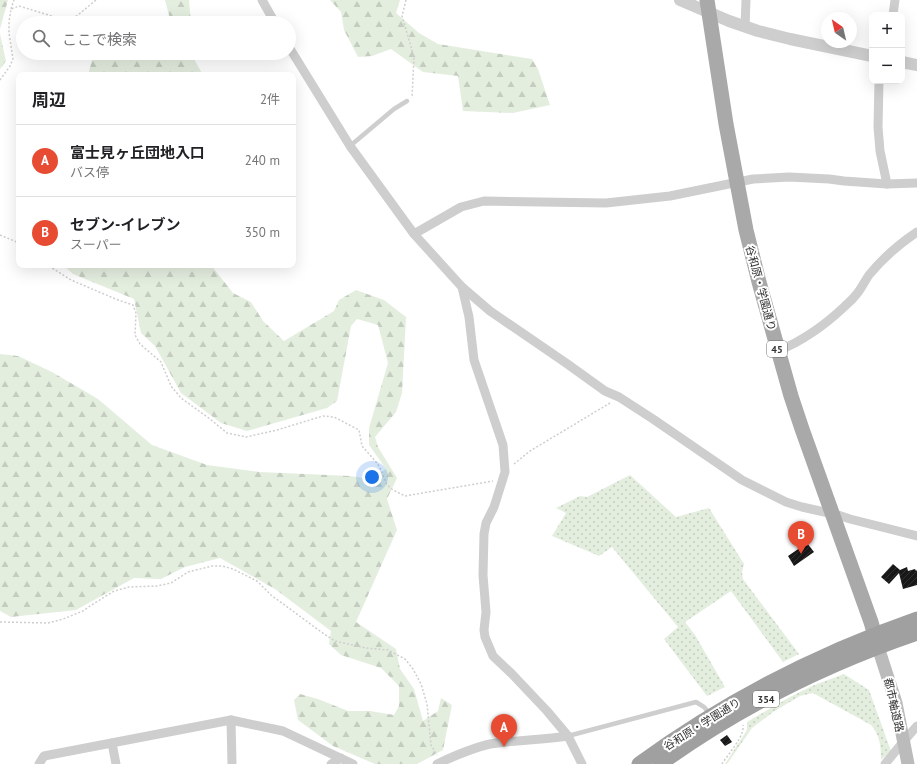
<!DOCTYPE html>
<html lang="ja">
<head>
<meta charset="utf-8">
<style>
	:root { --surface:#fff; --page:#f2f2f2; --text:#202124; --muted:#757577; --line:#e0e0e0; --accent:#e74c33 }
	body { margin:0; font-family:"PT Sans","Noto Sans JP",sans-serif; background:var(--page); color:var(--text) }
	.controls { position:absolute; right:12px; top:12px; display:grid; overflow:hidden; border-radius:8px; box-shadow:0 4px 16px #0002 }
	.controls button { width:36px; height:36px; display:grid; place-items:center; padding:0; border:0; border-bottom:1px solid var(--line); background:var(--surface); color:var(--text); font:20px sans-serif }
	.compass { position:absolute; left:821px; top:12px; width:36px; height:36px; border-radius:50%; background:var(--surface); box-shadow:0 4px 16px #0002; rotate:326deg }
	.you { position:absolute; left:372px; top:477px; width:14px; height:14px; margin:-10px; border:3px solid #fff; border-radius:50%; background:#1a73e8; box-shadow:0 0 0 6px #1a73e833 }
	.badge { display:grid; place-items:center; width:26px; height:26px; border-radius:50%; background:var(--accent); color:#fff; font-size:13px; font-weight:700 }
	.pin { position:absolute; translate:-50% -33px; filter:drop-shadow(0 1px 2px #0008) }
	.pin::after { content:''; position:absolute; top:21px; width:14px; height:12px; background:inherit; clip-path:polygon(0 0,100% 0,50% 100%) }
	.list { margin:0; padding:0; list-style:none }
	h2 { display:flex; justify-content:space-between; align-items:center; height:52px; margin:0; padding:0 16px; font-size:17px }
	h2 small { font-size:13px; font-weight:400; color:var(--muted) }
	.list li { display:grid; grid-template-columns:26px 1fr auto; gap:12px; align-items:center; box-sizing:border-box; height:72px; padding:0 16px; border-top:1px solid var(--line) }
	.list b { display:block; font-size:15px; white-space:nowrap }
	.list p { margin:0; font-size:13px; white-space:nowrap; color:var(--muted) }
	.list em { font-size:13px; font-style:normal; color:var(--muted) }
	.icon { flex:none; width:22px; height:22px; fill:none; stroke:currentColor; stroke-width:2; stroke-linecap:round; stroke-linejoin:round }
	.map { position:relative; flex:none; width:917px; height:764px; overflow:hidden }
	.search { position:absolute; background:var(--surface); box-shadow:0 4px 16px #0002; left:16px; top:16px; width:280px; height:44px; display:flex; align-items:center; gap:10px; box-sizing:border-box; padding:0 14px; border-radius:22px; color:var(--muted); font-size:15px }
	.panel { position:absolute; background:var(--surface); box-shadow:0 4px 16px #0002; left:16px; top:72px; width:280px; height:196px; border-radius:8px }
	.map>svg:first-child { display:block }
	.grass { fill:url(#grass-dots) }
	.forest { fill:url(#forest-firs) }
	.building { fill:url(#building-hatch) }
	.lines { fill:none; stroke-linecap:round; stroke-linejoin:round }
	.path { stroke:#cecece; stroke-width:1.5; stroke-dasharray:2 2; stroke-linecap:butt }
	.service { stroke:#cecece; stroke-width:4.5 }
	.minor { stroke:#cecece; stroke-width:9 }
	.tertiary { stroke:#cecece; stroke-width:12 }
	.secondary { stroke:#bbb; stroke-width:13 }
	.primary { stroke:#a9a9a9; stroke-width:15 }
	.trunk { stroke:#a0a0a0; stroke-width:15 }
	.labels { text-anchor:middle; dominant-baseline:central; stroke-width:4; stroke-linejoin:round; paint-order:stroke }
	.shield { fill:#fff; stroke:#6f6f6f; stroke-width:1 }
	.shield-label { font-size:10px; font-weight:bold; fill:#313131 }
	.street-label { font-size:11px; fill:#313131; stroke:#fff }
</style>
</head>
<body>
<div class="map">
<svg width="917" height="764" viewBox="0 0 917 764">
	<defs>
		<pattern id="grass-dots" width="8" height="8" patternUnits="userSpaceOnUse"><rect width="8" height="8" fill="#e4eedf"/><path d="M2 2h.1M6 6h.1" fill="none" stroke="#c4cdc0" stroke-width="1.8" stroke-linecap="round"/></pattern>
		<pattern id="forest-firs" width="22" height="20" patternUnits="userSpaceOnUse"><rect width="22" height="20" fill="#e4eedf"/><path d="M5 1l3.5 6h-7zM16 11l3.5 6h-7z" fill="#c4cdc0"/></pattern>
		<pattern id="building-hatch" width="6" height="6" patternUnits="userSpaceOnUse"><rect width="6" height="6" fill="#181818"/><path d="M-1 1l2-2M0 6l6-6M5 7l2-2" fill="none" stroke="#313131"/></pattern>
	</defs>
	<rect width="100%" height="100%" fill="#fff"/>
	<g class="grass">
		<path d="M630,475L676,517L709,508L744,564L742,572L743,579L799,654L783,662L731,591L685,622L695,635L725,687L707,696L664,639L678,627L612,547L599,556L552,536L566,513L556,508L580,496L587,497Z"/>
		<path d="M844,674L869,690L891,751L881,760C881,747 880,735 871,725L813,693L800,696L773,712L752,728L727,764H725L747,730V722L790,697L812,686Z"/>
	</g>
	<g class="forest">
		<path d="M0,0H8L0,29Z"/>
		<path d="M165,0H189L191,23H171Z"/>
		<path d="M330,0H400L396,13L419,33L438,44L532,59L538,69L550,105L513,113L463,111L458,76L423,72L391,49L372,56L358,57L344,30L341,12Z"/>
		<path d="M0,34L6,61L0,69Z"/>
		<path d="M94,53H194L195,61L203,75H88Z"/>
		<path d="M63,265H212L214,269L233,293L251,302L263,321L284,341L334,311L339,300L356,290L384,300L406,317L402,393L396,412L375,437L378,447L397,478L387,499L397,530L356,622L396,649L400,669L414,689L423,721L438,711L441,698L452,705L443,750L417,764H375L333,746L298,720L294,700L300,694L318,699L348,711H370L394,715L399,706V686L381,668L341,655L329,644L331,631L275,589L220,558L185,567L161,579L134,578L76,610L11,617L0,611V354L18,356L52,372L98,399L152,445L207,465L260,472L350,476L371,479L386,469L369,445V428L388,363L378,325L357,319L351,326L337,401L327,408L247,431L221,423L181,393L155,346L141,333L134,299L73,274Z"/>
	</g>
	<g class="building">
		<path d="M807,543L814,552L794,566L788,556Z"/>
		<path d="M893,564L900,570L907,567L908,571L915,569L916,571L917,570V585L903,589L899,573L889,584L881,577Z"/>
		<path d="M727,735L732,742L725,746L720,740Z"/>
	</g>
	<g class="lines">
		<g class="path">
			<path d="M406,0L402,16L414,57L412,98"/>
			<path d="M11,9L14,0"/>
			<path d="M0,80L10,66L13,59L9,33V22L11,9L19,6L68,21L78,15L96,0"/>
			<path d="M0,235L19,243"/>
			<path d="M50,265L52,268L71,280L118,300L133,305L136,313L135,335L140,344L161,362L171,386L181,398L210,419L227,433L246,437L277,430L323,416L334,417L359,430L362,446L377,463L381,470L387,485L393,490L405,496L493,481"/>
			<path d="M514,464L530,451L610,403"/>
			<path d="M0,622L48,623L63,619L83,611L90,606L114,591L129,587L157,586L171,583L188,572L212,566H222L233,569L257,581L271,595L324,634L335,641L366,648L388,650L405,659L413,669L421,684L427,704L431,745L437,755"/>
			<path d="M722,764C728,754 745,736 743,725"/>
		</g>
		<g class="service">
			<path d="M350,146L394,109L407,101"/>
			<path d="M568,736L696,702L704,707L710,714"/>
		</g>
		<g class="minor">
			<path d="M262,0L275,23"/>
			<path d="M893,15L895,0"/>
			<path d="M745,27L746,0"/>
			<path d="M289,47L350,146L414,234L462,287L490,311L566,363L605,391L619,397L653,419L742,480L786,502L802,507L838,515L850,519L917,536"/>
			<path d="M879,81L878,127L880,151L887,184"/>
			<path d="M414,234L461,207L484,201L606,203L670,196L753,179L789,177L829,179L844,181L887,184L917,183"/>
			<path d="M462,287L469,317L474,360L503,445L505,472L500,488L494,507L486,523L484,534L483,575L486,612L484,630L485,637L493,656L512,674L547,711L568,736L582,764"/>
			<path d="M778,351C802,341 825,325 844,307C848,303 852,300 855,296C861,290 864,282 869,275C883,258 899,244 917,232"/>
			<path d="M231,720L232,764"/>
			<path d="M112,743L116,764"/>
			<path d="M39,764L44,756L231,720L283,731L353,764"/>
			<path d="M331,764L341,758"/>
			<path d="M437,764C454,756 472,748 490,744C516,740 542,740 568,736"/>
			<path d="M885,764L903,742L917,726"/>
		</g>
		<g class="tertiary">
			<path d="M680,0L729,21L758,31L790,39L872,56"/>
			<path d="M902,62L917,65"/>
		</g>
		<path class="secondary" d="M878,647L896,703L908,764"/>
		<path class="primary" d="M707,0L726,124L746,230L759,282L791,396L802,429L871,622L878,646"/>
		<g class="trunk">
			<path d="M639,764C723,703 819,653 917,619"/>
			<path d="M660,764C738,708 826,664 917,633"/>
		</g>
	</g>
	<g class="labels">
		<g class="shield">
			<rect x="767" y="341" width="20" height="16" rx="3"/>
			<rect x="753" y="691" width="26" height="16" rx="3"/>
		</g>
		<g class="shield-label">
			<text x="777" y="349">45</text>
			<text x="766" y="699">354</text>
		</g>
		<g class="street-label">
			<text transform="translate(761 288) rotate(75)">谷和原・学園通り</text>
			<text transform="translate(894 705) rotate(77)">都市軸道路</text>
			<text transform="translate(702 724) rotate(-32)">谷和原・学園通り</text>
		</g>
	</g>
</svg>
<div class="controls">
<button>+</button>
<button>−</button>
</div>
<svg class="compass" viewBox="-18 -18 36 36"><path d="M0-13l5 13h-10z" fill="#e53935"/><path d="M0 13l5-13h-10z" fill="#757577"/></svg>
<div class="you"></div>
<div class="pin badge" style="left:504px;top:747px">A</div>
<div class="pin badge" style="left:801px;top:554px">B</div>
<div class="search"><svg class="icon" aria-label="search" viewBox="0 0 24 24"><circle cx="10" cy="10" r="6"/><path d="M15 15l6 6"/></svg>ここで検索</div>
<section class="panel">
<h2>周辺<small>2件</small></h2>
<ul class="list">
<li><span class="badge">A</span><div><b>富士見ヶ丘団地入口</b><p>バス停</p></div><em>240 m</em></li>
<li><span class="badge">B</span><div><b>セブン-イレブン</b><p>スーパー</p></div><em>350 m</em></li>
</ul>
</section>
</div>
</body>
</html>
